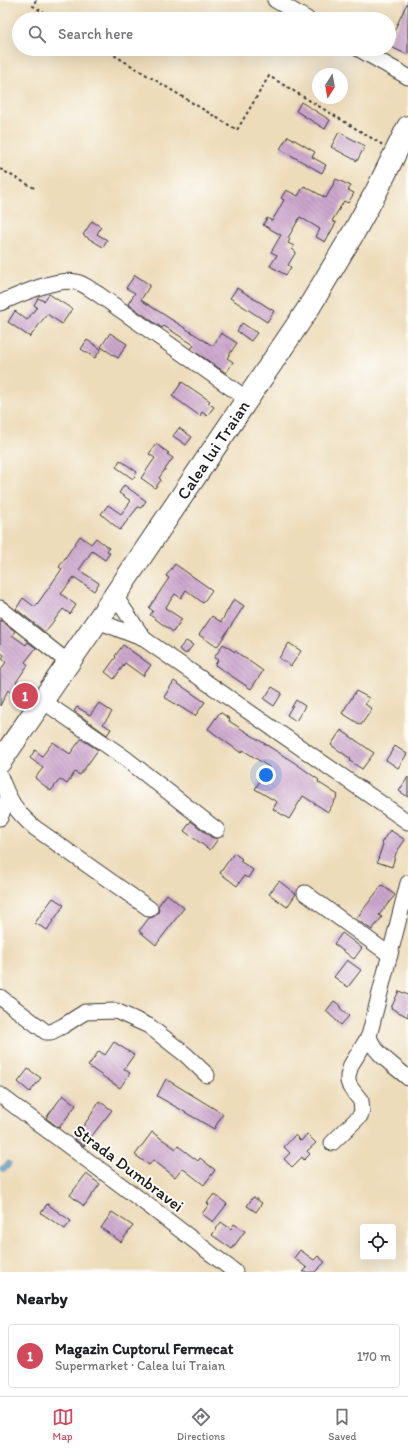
<!DOCTYPE html>
<html lang="en">
<head>
<meta charset="utf-8">
<style>
	:root { --surface:#fff; --page:#f2f2f2; --text:#202124; --muted:#757577; --line:#e0e0e0; --accent:#d1495b }
	body { margin:0; font-family:Itim,sans-serif; background:var(--page); color:var(--text) }
	.controls { position:absolute; right:12px; bottom:12px; display:grid; overflow:hidden; border-radius:4px; box-shadow:0 4px 16px #0002 }
	.controls button { width:36px; height:36px; display:grid; place-items:center; padding:0; border:0; border-bottom:1px solid var(--line); background:var(--surface); color:var(--text); font:20px sans-serif }
	.compass { position:absolute; left:312px; top:68px; width:36px; height:36px; border-radius:50%; background:var(--surface); box-shadow:0 4px 16px #0002; rotate:191deg }
	.you { position:absolute; left:266px; top:775px; width:14px; height:14px; margin:-10px; border:3px solid #fff; border-radius:50%; background:#1a73e8; box-shadow:0 0 0 6px #1a73e833 }
	.badge { display:grid; place-items:center; width:26px; height:26px; border-radius:50%; background:var(--accent); color:#fff; font-size:13px; font-weight:700 }
	.pin { position:absolute; translate:-50% -50%; border:2px solid #fff; box-shadow:0 1px 4px #0006 }
	.list { margin:0; padding:0; list-style:none }
	h2 { display:flex; justify-content:space-between; align-items:center; height:52px; margin:0; padding:0 16px; font-size:17px }
	h2 small { font-size:13px; font-weight:400; color:var(--muted) }
	.list li { display:grid; grid-template-columns:26px 1fr auto; gap:12px; align-items:center; box-sizing:border-box; height:64px; margin:0 8px 8px; padding:0 8px; border:1px solid var(--line); border-radius:4px }
	.list b { display:block; font-size:15px; white-space:nowrap }
	.list p { margin:0; font-size:13px; white-space:nowrap; color:var(--muted) }
	.list em { font-size:13px; font-style:normal; color:var(--muted) }
	.icon { flex:none; width:22px; height:22px; fill:none; stroke:currentColor; stroke-width:2; stroke-linecap:round; stroke-linejoin:round }
	.map { position:relative; flex:none; width:408px; height:1272px; overflow:hidden }
	.search { position:absolute; background:var(--surface); box-shadow:0 4px 16px #0002; left:12px; right:12px; top:12px; height:44px; display:flex; align-items:center; gap:10px; box-sizing:border-box; padding:0 14px; border-radius:22px; color:var(--muted); font-size:15px }
	.sheet { height:124px; background:var(--surface) }
	nav { display:flex; justify-content:space-around; align-items:center; box-sizing:border-box; height:56px; border-top:1px solid var(--line); background:var(--surface); font-size:11px; color:var(--muted) }
	nav a { display:grid; justify-items:center; gap:2px }
	nav .on { color:var(--accent) }
	.map>svg:first-child { display:block }
	.water { fill:url(#water-rules); stroke:#3b6178 }
	.building { fill:url(#building-back-hatch) }
	.lines { fill:none; stroke-linecap:round; stroke-linejoin:round }
	.minor-casing { stroke:#3b3934; stroke-width:17 }
	.highway-casing { stroke:#3b3934; stroke-width:24 }
	.path { stroke:#3b3934; stroke-width:2; stroke-dasharray:3 3; stroke-linecap:butt }
	.minor { stroke:#fff; stroke-width:15 }
	.highway { stroke:#fff; stroke-width:22 }
	.labels { text-anchor:middle; dominant-baseline:central; stroke-width:4; stroke-linejoin:round; paint-order:stroke }
	.street-label { font-size:17px; fill:#1c1c1c; stroke:#fdfcf7 }
</style>
</head>
<body>
<div class="map">
<svg width="408" height="1272" viewBox="0 0 408 1272">
	<defs>
		<pattern id="water-rules" width="6" height="5" patternUnits="userSpaceOnUse"><rect width="6" height="5" fill="#5aa6d3"/><path d="M0 2.5h6" fill="none" stroke="#4a86aa"/></pattern>
		<pattern id="building-back-hatch" width="6" height="6" patternUnits="userSpaceOnUse"><rect width="6" height="6" fill="#cba5cc"/><path d="M-1 5l2 2M0 0l6 6M5-1l2 2" fill="none" stroke="#ae8daf"/></pattern>
	</defs>
	<rect width="100%" height="100%" fill="#fdfcf7"/>
	<filter id="ink" filterUnits="userSpaceOnUse"><feTurbulence type="fractalNoise" baseFrequency=".025" numOctaves="2"/><feDisplacementMap in="SourceGraphic" scale="8" xChannelSelector="R" yChannelSelector="G"/><feConvolveMatrix kernelMatrix="1 2 1 2 8 2 1 2 1" color-interpolation-filters="sRGB"/></filter>
	<filter id="wash" filterUnits="userSpaceOnUse"><feTurbulence type="fractalNoise" baseFrequency=".012" numOctaves="4" result="noise"/><feDisplacementMap in="SourceGraphic" scale="16" xChannelSelector="R" yChannelSelector="G"/><feGaussianBlur stdDeviation="0.9" result="paint"/><feColorMatrix in="noise" values="0 0 0 0 0 0 0 0 0 0 0 0 0 0 0 0 0 1.4 0 .05"/><feComposite in="paint" operator="in"/></filter>
	<g filter="url(#wash)">
		<rect width="100%" height="100%" fill="#eddcba"/>
		<path class="water" d="M7,1161L11,1163C10,1168 6,1172 1,1171L0,1167L3,1166Z"/>
		<g id="blocks">
			<g class="building">
				<path d="M408,1V55L389,46V42Z"/>
				<path d="M301,102L330,120L325,129L296,111Z"/>
				<path d="M339,132L365,146L357,161L331,147Z"/>
				<path d="M288,136L315,152L312,157L326,165L322,173L280,149Z"/>
				<path d="M336,179L351,186L348,190L354,193L348,203L344,201L332,221L336,223L325,242L316,237L320,229L300,217L288,238L290,239L288,243L294,246L292,249L296,252L288,265L291,267L286,275L270,266L277,255L271,252L281,235L263,225L267,218L272,221L284,200L281,198L286,190L298,196L304,186L326,198Z"/>
				<path d="M92,221L101,227L97,234L107,240L103,247L83,235Z"/>
				<path d="M135,275L150,285L141,300L213,346L221,333L237,343L227,358L233,362L226,373L191,349L194,345L164,326L162,328L128,304L135,293L126,288Z"/>
				<path d="M237,288L274,311L267,322L230,298Z"/>
				<path d="M49,294L72,309L62,324L47,314L30,337L8,322L15,311L27,320L37,307L34,305L38,298L44,301Z"/>
				<path d="M242,323L257,333L251,341L237,331Z"/>
				<path d="M110,333L127,344L118,358L101,347Z"/>
				<path d="M87,340L101,349L95,358L81,349Z"/>
				<path d="M182,382L210,401L208,403L214,407L207,416L202,412L200,416L172,396Z"/>
				<path d="M179,428L192,437L186,445L173,436Z"/>
				<path d="M156,444L169,453L167,454L173,458L159,478L161,480L155,488L141,478L155,458L149,454Z"/>
				<path d="M120,460L137,472L133,479L116,467Z"/>
				<path d="M124,485L146,501L141,508L138,507L120,530L101,514L108,505L121,514L131,501L119,493Z"/>
				<path d="M80,536L91,544L96,538L109,548L107,551L110,553L105,560L92,551L79,570L99,583L94,591L74,577L61,594L76,605L70,614L63,609L45,632L16,609L23,598L35,607L62,569L59,567Z"/>
				<path d="M175,564L212,590L203,603L186,590L181,598L175,594L165,608L182,619L173,632L150,615L153,611L149,608L169,578L166,576Z"/>
				<path d="M234,599L244,606L217,647L199,635L212,616L221,622Z"/>
				<path d="M0,620L15,631L12,635L26,645L28,642L36,648L25,662L28,665L16,682L31,694L24,703L8,690L0,706V671L6,662L2,659L4,655L0,652Z"/>
				<path d="M186,641L193,645L186,654L179,649Z"/>
				<path d="M289,643L301,651L291,666L279,658Z"/>
				<path d="M223,644L235,652V651L263,671L251,689L215,665L218,660L214,658Z"/>
				<path d="M123,645L151,665L143,676L125,663L114,679L105,672L116,657L115,656Z"/>
				<path d="M174,681L205,702L195,716L164,697Z"/>
				<path d="M272,687L282,693L274,706L264,699Z"/>
				<path d="M356,691L369,698L365,704L372,709L361,725L342,713Z"/>
				<path d="M296,700L305,706L296,721L287,715Z"/>
				<path d="M99,703L112,712L103,724L111,729L107,735L74,711L77,707L90,715Z"/>
				<path d="M220,712L230,719L229,721L295,763L319,780L318,782L338,795L328,812L303,796L289,819L273,809L277,802L255,789L269,767L243,750L241,753L208,729Z"/>
				<path d="M341,730L374,753L362,769L350,761L351,759L331,745Z"/>
				<path d="M81,739L98,750L80,775L75,772L67,784L60,779L51,791L35,778L43,768L30,758L35,750L42,756L53,742L70,754Z"/>
				<path d="M395,746L407,754L398,768L386,760Z"/>
				<path d="M408,777V797L399,791Z"/>
				<path d="M191,821L211,837L218,839L210,850L184,831Z"/>
				<path d="M390,830L405,840L396,853L392,867L377,862L383,844L381,843Z"/>
				<path d="M234,853L242,859L240,861L253,870L248,878L244,876L237,886L220,873Z"/>
				<path d="M279,881L296,894L287,907L269,894Z"/>
				<path d="M382,885L395,895L379,915L382,917L372,930L356,919Z"/>
				<path d="M167,894L184,908L156,945L139,931L149,918L153,917L157,914L159,910L158,906Z"/>
				<path d="M53,898L64,905L47,930L35,923Z"/>
				<path d="M342,933L362,948L354,959L334,944Z"/>
				<path d="M347,960L361,970L348,987L334,977Z"/>
				<path d="M399,991L408,995V1017L391,1008Z"/>
				<path d="M334,1001L341,1006L340,1008L349,1016L341,1025L326,1011Z"/>
				<path d="M114,1042L134,1055L124,1069L130,1073L120,1088L88,1066L99,1051L105,1055Z"/>
				<path d="M28,1069L41,1078L30,1092L18,1082Z"/>
				<path d="M166,1079L223,1114L214,1129L157,1096Z"/>
				<path d="M63,1095L76,1105L59,1128L46,1118Z"/>
				<path d="M99,1101L112,1110L84,1146L74,1139L91,1115Z"/>
				<path d="M152,1132L176,1149L178,1146L198,1161L200,1158L215,1170L204,1185L182,1168L175,1177L153,1160L149,1165L135,1155Z"/>
				<path d="M307,1134L316,1143L307,1151L310,1154L304,1160L302,1157L292,1167L284,1159L290,1153L284,1147L295,1135L301,1141Z"/>
				<path d="M86,1174L100,1184L84,1206L70,1195Z"/>
				<path d="M214,1194L227,1204L213,1222L202,1214L209,1204L207,1203Z"/>
				<path d="M253,1197L262,1203L256,1212L247,1206Z"/>
				<path d="M47,1204L71,1221L65,1229L41,1213Z"/>
				<path d="M112,1212L133,1226L121,1242L101,1228Z"/>
				<path d="M221,1222L231,1229L234,1224L245,1231L232,1249L212,1235Z"/>
				<path d="M300,1250L314,1260L318,1256L325,1262L315,1272H303L307,1268L294,1258Z"/>
			</g>
		</g>
	</g>
	<g filter="url(#ink)">
		<use href="#blocks" fill-opacity="0" stroke="#3b3934" stroke-width="1"/>
		<g class="lines">
			<g class="minor-casing">
				<g id="minor">
					<path d="M275,0L307,19"/>
					<path d="M359,49L408,77"/>
					<path d="M0,303C18,295 57,277 76,282C83,283 91,290 98,294L247,399"/>
					<path d="M115,596L144,639"/>
					<path d="M0,608L69,663"/>
					<path d="M98,621L144,639L408,822"/>
					<path d="M43,701L125,758L217,830"/>
					<path d="M0,776C9,800 15,811 35,828L150,909"/>
					<path d="M0,818L8,797"/>
					<path d="M305,893L390,955"/>
					<path d="M0,997L46,1032H51L63,1026L85,1012L116,1011L149,1026L186,1055L207,1075"/>
					<path d="M369,1036C374,1054 395,1066 408,1078"/>
					<path d="M0,1095L149,1206L235,1272"/>
					<path d="M332,1143L360,1116L362,1111L361,1101L350,1087L348,1081V1076L351,1065L369,1036L408,883"/>
				</g>
			</g>
			<g class="highway-casing">
				<g id="highway">
					<path id="s1" d="M0,762L107,607L308,309L354,232L376,192L408,127"/>
				</g>
			</g>
			<g class="path">
				<path d="M36,0L33,6L54,19"/>
				<path d="M104,49L237,130L269,76L383,145"/>
				<path d="M0,169L36,189"/>
			</g>
			<use href="#minor" class="minor"/>
			<use href="#highway" class="highway"/>
		</g>
	</g>
	<g class="labels">
		<g class="street-label">
			<text stroke="none"><textPath href="#s1" startOffset="378">Calea lui Traian</textPath></text>
			<text transform="translate(129 1168) rotate(37)">Strada Dumbravei</text>
		</g>
	</g>
</svg>
<div class="controls">
<button><svg class="icon" aria-label="locate" viewBox="0 0 24 24"><circle cx="12" cy="12" r="6"/><path d="M12 2v4M12 18v4M2 12h4M18 12h4"/></svg></button>
</div>
<svg class="compass" viewBox="-18 -18 36 36"><path d="M0-13l5 13h-10z" fill="#e53935"/><path d="M0 13l5-13h-10z" fill="#757577"/></svg>
<div class="you"></div>
<div class="pin badge" style="left:25px;top:696px">1</div>
<div class="search"><svg class="icon" aria-label="search" viewBox="0 0 24 24"><circle cx="10" cy="10" r="6"/><path d="M15 15l6 6"/></svg>Search here</div>
</div>
<section class="sheet">
<h2>Nearby<small></small></h2>
<ul class="list">
<li><span class="badge">1</span><div><b>Magazin Cuptorul Fermecat</b><p>Supermarket · Calea lui Traian</p></div><em>170 m</em></li>
</ul>
</section>
<nav>
<a class="on"><svg class="icon" aria-label="map" viewBox="0 0 24 24"><path d="M3 6l6-2 6 2 6-2v14l-6 2-6-2-6 2zM9 4v14M15 6v14"/></svg>Map</a>
<a><svg class="icon" aria-label="directions" viewBox="0 0 24 24"><path d="M12 3l9 9-9 9-9-9zM9 14v-3h6M13 9l2 2-2 2"/></svg>Directions</a>
<a><svg class="icon" aria-label="saved" viewBox="0 0 24 24"><path d="M7 4h10v16l-5-4-5 4z"/></svg>Saved</a>
</nav>
</body>
</html>
